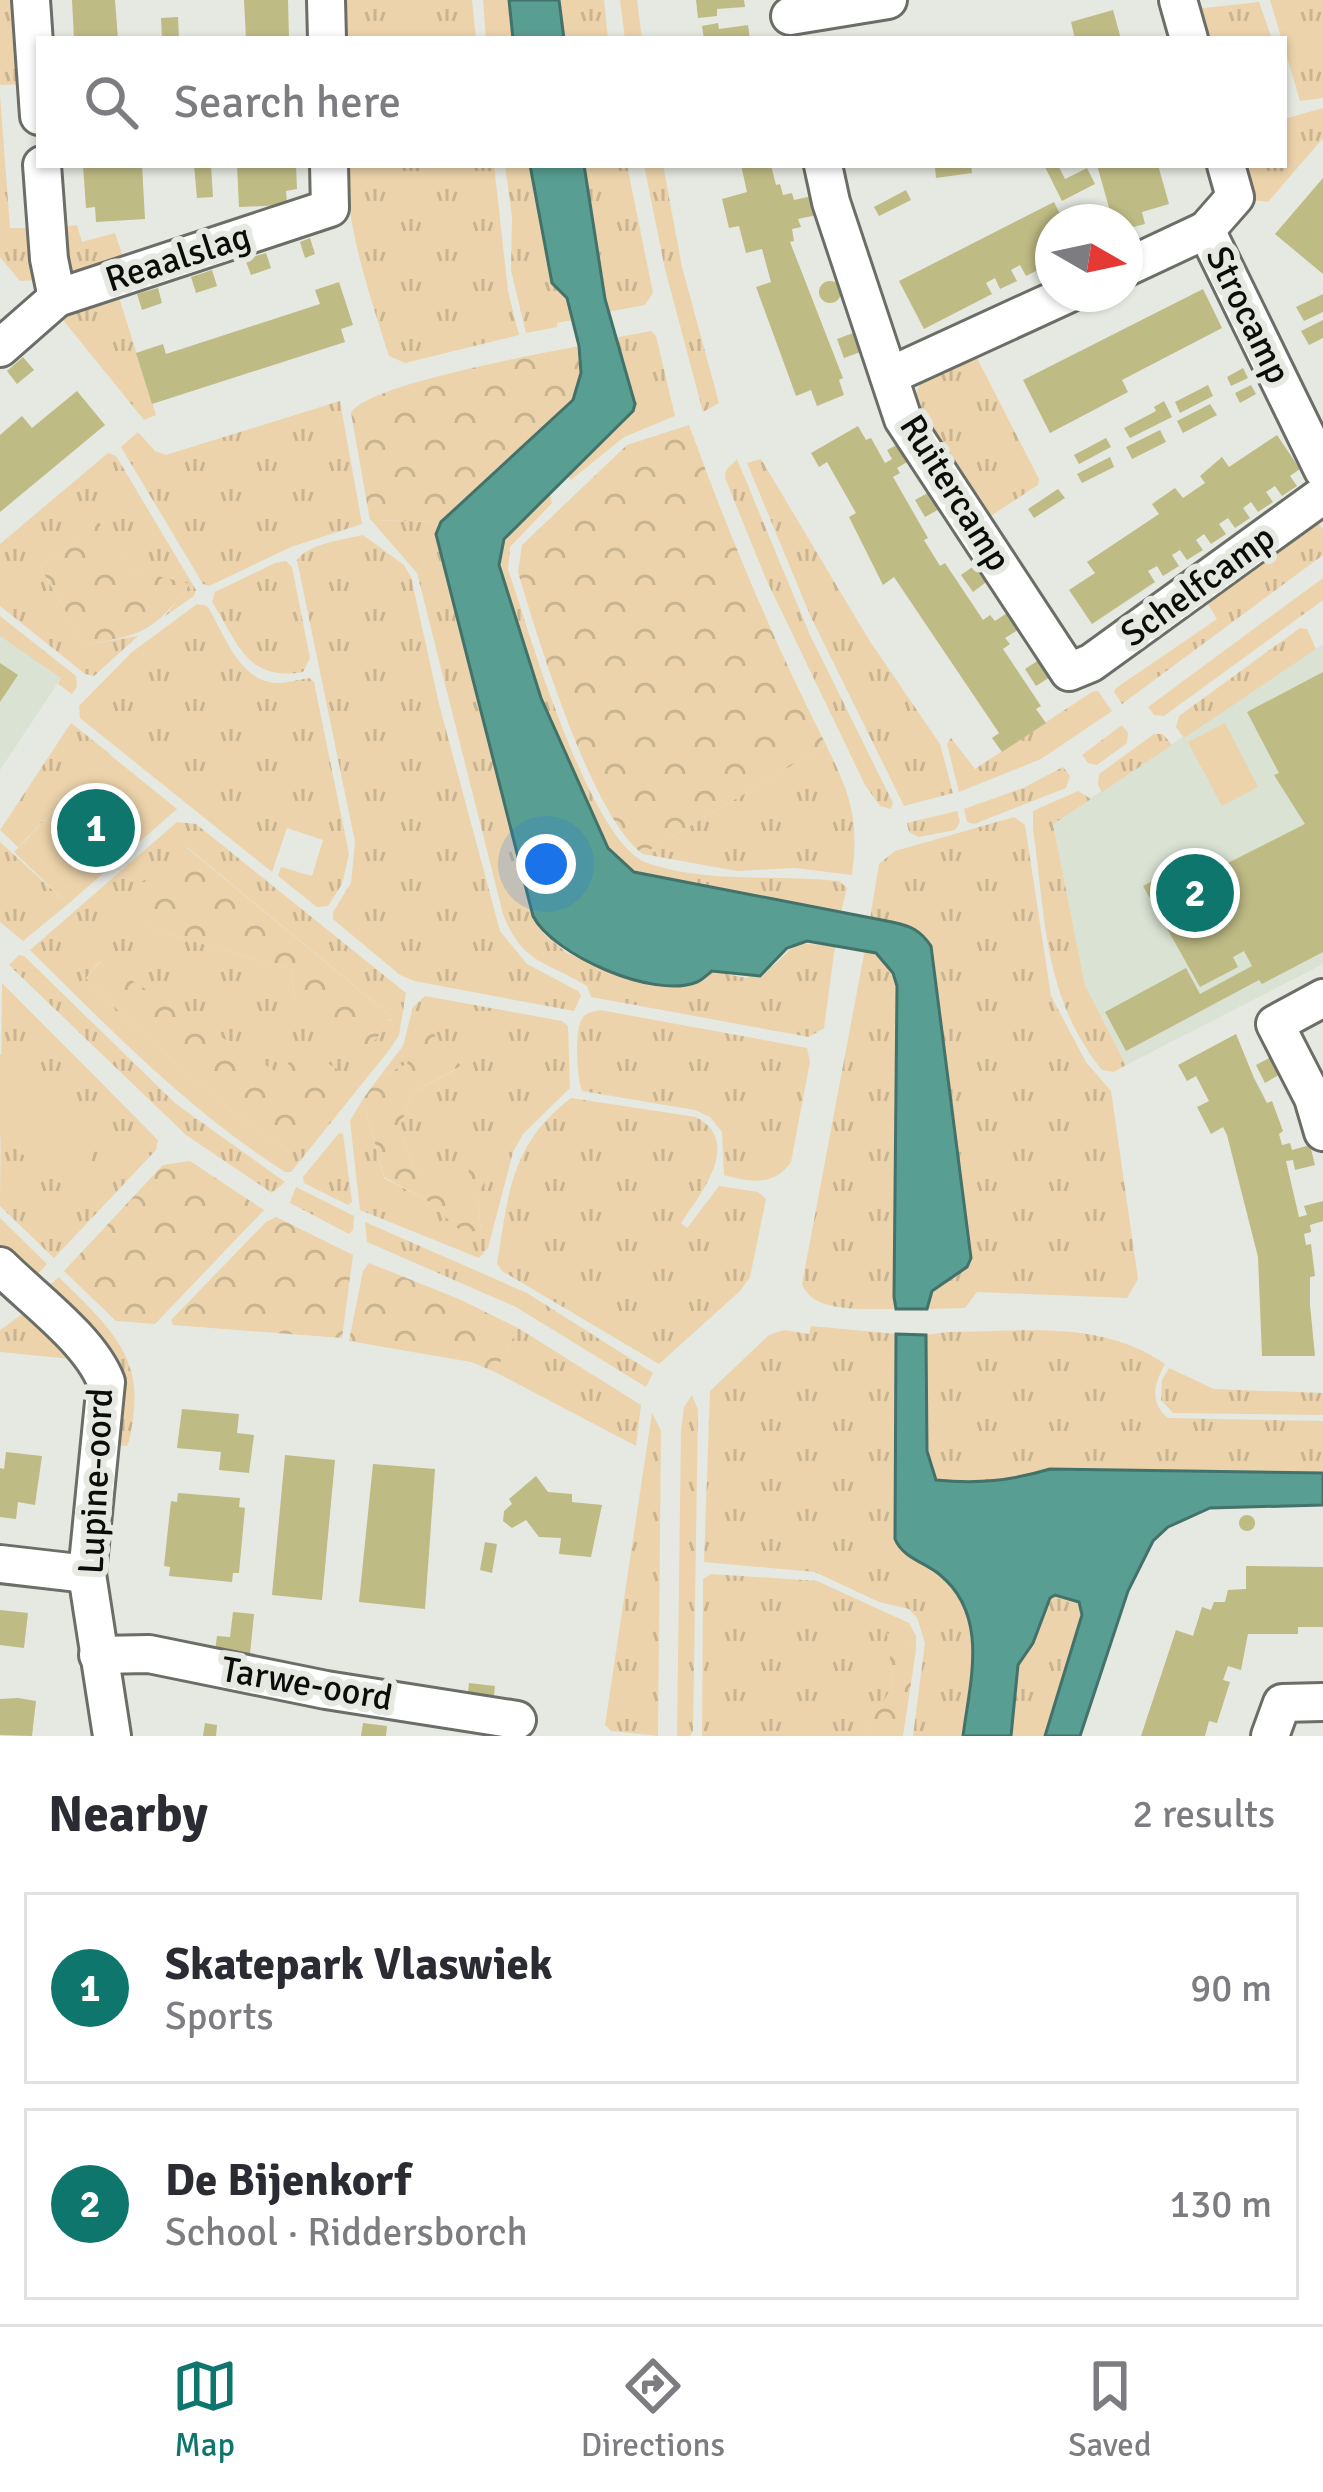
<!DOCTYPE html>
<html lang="en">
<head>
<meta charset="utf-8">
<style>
	:root { --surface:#fff; --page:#f2f2f3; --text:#2b2b33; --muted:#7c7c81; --line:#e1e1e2; --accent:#0f766e }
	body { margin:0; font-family:Signika,sans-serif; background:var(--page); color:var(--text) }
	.compass { position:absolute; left:1035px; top:204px; width:108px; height:108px; border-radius:50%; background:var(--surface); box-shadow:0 3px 9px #0004; rotate:99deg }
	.you { position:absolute; left:546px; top:864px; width:42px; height:42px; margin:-30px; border:9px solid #fff; border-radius:50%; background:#1a73e8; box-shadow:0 0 0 18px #1a73e833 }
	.badge { display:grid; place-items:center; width:78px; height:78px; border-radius:50%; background:var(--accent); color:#fff; font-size:39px; font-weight:700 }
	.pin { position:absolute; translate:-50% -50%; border:6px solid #fff; box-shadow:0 3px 12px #0006 }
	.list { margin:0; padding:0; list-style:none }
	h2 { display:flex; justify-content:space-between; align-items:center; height:156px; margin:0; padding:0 48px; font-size:51px }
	h2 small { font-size:39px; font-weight:400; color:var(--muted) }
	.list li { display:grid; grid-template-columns:78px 1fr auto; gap:36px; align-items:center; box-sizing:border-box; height:192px; margin:0 24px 24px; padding:0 24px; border:3px solid var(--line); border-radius:0px }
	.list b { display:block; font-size:45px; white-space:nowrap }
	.list p { margin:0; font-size:39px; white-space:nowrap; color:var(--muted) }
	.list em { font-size:39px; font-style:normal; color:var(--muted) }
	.icon { flex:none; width:66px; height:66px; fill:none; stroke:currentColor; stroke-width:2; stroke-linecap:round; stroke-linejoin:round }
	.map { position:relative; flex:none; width:1323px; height:1736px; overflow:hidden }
	.search { position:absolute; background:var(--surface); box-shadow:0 3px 9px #0004; left:36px; right:36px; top:36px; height:132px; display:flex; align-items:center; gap:30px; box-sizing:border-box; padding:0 42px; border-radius:0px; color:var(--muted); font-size:45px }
	.sheet { height:588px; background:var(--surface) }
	nav { display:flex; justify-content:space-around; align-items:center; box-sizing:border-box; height:168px; border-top:3px solid var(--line); background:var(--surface); font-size:33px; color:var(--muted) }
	nav a { display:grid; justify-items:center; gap:6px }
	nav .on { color:var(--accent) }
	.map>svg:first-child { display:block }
	.built { fill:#d9e2d3 }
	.grass { fill:url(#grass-tufts); fill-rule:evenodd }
	.forest { fill:url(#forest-crowns) }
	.pitch { fill:#ecd3ab }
	.water { fill:#599e92; stroke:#427269; stroke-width:3 }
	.building { fill:#bfbb85 }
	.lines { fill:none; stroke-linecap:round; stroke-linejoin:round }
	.minor-casing { stroke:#6a6e66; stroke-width:42 }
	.minor { stroke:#fff; stroke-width:36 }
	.labels { text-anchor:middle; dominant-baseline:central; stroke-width:12; stroke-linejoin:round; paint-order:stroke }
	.street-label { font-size:36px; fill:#0b0d0a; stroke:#e5e9e1 }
</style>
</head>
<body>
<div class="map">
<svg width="1323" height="1736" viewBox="0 0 1323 1736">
	<defs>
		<pattern id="grass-tufts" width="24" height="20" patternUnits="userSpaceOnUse" patternTransform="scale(3)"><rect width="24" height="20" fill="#ecd3ab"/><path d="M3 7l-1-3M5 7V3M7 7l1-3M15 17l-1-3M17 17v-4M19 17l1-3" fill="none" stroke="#c9b492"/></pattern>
		<pattern id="forest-crowns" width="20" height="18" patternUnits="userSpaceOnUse" patternTransform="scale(3)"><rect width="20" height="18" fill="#ecd3ab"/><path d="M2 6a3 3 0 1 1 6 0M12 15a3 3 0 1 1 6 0" fill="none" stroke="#c9b492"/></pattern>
	</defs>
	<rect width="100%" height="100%" fill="#e5e9e1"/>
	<g class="built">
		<path d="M0,628L61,678L0,770Z"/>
		<path d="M1323,644V964L1126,1065L1085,985L1053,823Z"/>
	</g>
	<g class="grass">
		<path d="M0,0H23L28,84L0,85Z"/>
		<path d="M337,0H472L476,39H339Z"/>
		<path d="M483,0H509L513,39H486Z"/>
		<path d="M559,0H604L608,39H564Z"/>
		<path d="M620,0H637L642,39H625Z"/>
		<path d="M1270,0H1323V98L1300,101Z"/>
		<path d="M1259,2L1272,39H1197L1195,9Z"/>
		<path d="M0,95L10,228H33L40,280L20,281L0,257Z"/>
		<path d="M1323,108V138L1268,202L1253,200L1243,165H1284V119Z"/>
		<path d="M345,165H494L508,291L519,335L405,363L389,356C368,290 349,235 345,165Z"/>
		<path d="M505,165H530L537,203L573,320L557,323V327L526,333L511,270L512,218Z"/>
		<path d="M584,165H627L653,293L645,305L608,312Z"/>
		<path d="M644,165H663L682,267L719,403L703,412L665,269Z"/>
		<path d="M77,225L82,242L115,233L124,260L72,275L67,273L60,227Z"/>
		<path d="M117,291L156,415L144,420L63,320V314Z"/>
		<path d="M651,331L656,336L675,416L624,437L571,480L568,476L633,411L635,404L614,338Z"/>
		<path d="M976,356L1039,479L1038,485L983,521L914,399L920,384Z"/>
		<path d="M340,401L362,524L291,547L209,586L203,584L121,447L138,432L155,451L166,455Z"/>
		<path d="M108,453L116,456L196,590L194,596L165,616L189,585L133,570L95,518L77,541L40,567L85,645L138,636L94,676L85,674L0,606V544Z"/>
		<path d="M737,459L810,635L893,803L891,809L880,806L865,785L766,579L725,478L726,470Z"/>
		<path d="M761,459L869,640L940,744L953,793L904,806L902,802L810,615L747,463Z"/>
		<path d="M550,495L552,503L510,547L508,569C528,628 590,843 647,863C709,884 775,874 839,881L847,888L841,912L651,878C632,872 617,863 607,846C580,802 493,594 501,550C506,527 533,510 550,495Z"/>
		<path d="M1313,514L1323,530V555L1122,704L1114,692L1116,688L1217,619L1202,594Z"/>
		<path d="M371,520L441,522L436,535L533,916L544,934L567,953L633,979L712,971L746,978L773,966L797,943L835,946L824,1028L809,1037L591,997L587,986C546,961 522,964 503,914L417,573Z"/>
		<path d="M363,535L404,565L411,577L439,704L500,931L527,964L578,991L581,996L574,1011L414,981L400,975L333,919V912L351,883L355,842L297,560C310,543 342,540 363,535Z"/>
		<path d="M286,561L292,567L310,658L303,672C246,682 238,642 212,602L215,592L275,563Z"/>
		<path d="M1323,578V600L1164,716L1154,715L1148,707Z"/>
		<path d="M197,604L207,606C223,631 237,675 269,682C282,685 296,680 309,678L314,682L349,854L342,884L328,906L317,907L278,876L281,867L312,876L323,840L287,828L272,872L80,718L79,706L132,652Z"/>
		<path d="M0,616L76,676L77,687L72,694L58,684L61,678L0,636Z"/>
		<path d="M1300,628L1307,629L1316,649L1184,738L1176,727L1179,716Z"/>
		<path d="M1098,691L1112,711L1041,759L959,792L947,744L951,738L975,769L1092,692Z"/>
		<path d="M71,723L110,754L18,847L0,830Z"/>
		<path d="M1122,725L1128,733L1127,743L1097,765L1088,763L1082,755Z"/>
		<path d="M1154,734H1163L1172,745L1102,792L1098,785L1099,774Z"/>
		<path d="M826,745C851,795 859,819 852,875L795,868L737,871L643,854Z"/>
		<path d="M1063,767L1070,776L1066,788L974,824L967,822L964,809L1023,788Z"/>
		<path d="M1078,791L1091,799L1053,824L1085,985L1126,1065L1114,1072L1102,1070C1043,997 1046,918 1033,829V811Z"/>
		<path d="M957,811L960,822L955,830L919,837L909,832L907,823Z"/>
		<path d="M1014,817L1025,825L1051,996L1086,1062L1111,1091L1138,1279L1127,1298L977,1292L965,1308L927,1309V1297L936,1287L914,927L870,919L879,864L895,851Z"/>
		<path d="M177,822L196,824L406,993L399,1035L390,1049L291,1172H285C188,1110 111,1030 30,950ZM187,847L391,1016V1021L295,1000L291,969L160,932L115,904ZM100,961L279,1074L288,1151L231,1111L133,1025L86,978Z"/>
		<path d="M0,842L68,904L23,941L0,922Z"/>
		<path d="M865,949L885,960L897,986L896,1309C869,1308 813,1315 802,1284Z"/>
		<path d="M19,955L24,956L176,1104L285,1182L272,1193L186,1135L9,965Z"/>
		<path d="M2,983L158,1140L156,1150L54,1258L0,1206Z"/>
		<path d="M425,996L562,1021L568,1026L570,1088L523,1134L513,1152L488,1248L479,1258L360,1210L350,1121L363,1099L384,1178L428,1201L463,1232L481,1229L477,1195L464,1197L415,1169L399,1129L413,1092L460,1067L407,1064L379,1077L403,1046L413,1007Z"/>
		<path d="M600,1010L807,1048L810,1062L791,1162C774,1187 749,1182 724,1175L722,1132L710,1117L695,1110L582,1091C577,1079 574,1030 582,1019C586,1012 593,1012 600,1010Z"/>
		<path d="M571,1098L696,1117C743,1142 701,1193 681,1223L687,1228L719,1186L758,1192L766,1199L750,1277L740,1291L659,1364L502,1271L497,1264C509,1192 510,1145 571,1098Z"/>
		<path d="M339,1133L343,1134L352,1202L348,1205L304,1183L303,1177Z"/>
		<path d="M296,1187L354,1216L353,1230L349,1234L290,1203Z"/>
		<path d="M0,1218L47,1264L35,1277L0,1254Z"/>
		<path d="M365,1222L527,1293L653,1373L646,1387L516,1307L367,1242Z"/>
		<path d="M59,1277C98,1317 141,1350 134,1410C132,1423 132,1436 127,1446L114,1445L45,1289Z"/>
		<path d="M24,1313L35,1314L81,1360L0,1352V1330Z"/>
		<path d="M811,1326L896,1334L895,1540C903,1557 924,1562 939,1574C990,1616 970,1680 963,1736H913L925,1643L917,1618L909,1609L879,1602L815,1572L704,1562L710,1391L769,1335L784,1330L809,1334Z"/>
		<path d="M518,1328L641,1405L636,1446L495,1372Z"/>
		<path d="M948,1332C1024,1332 1100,1319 1165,1364C1154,1384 1149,1402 1168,1418L1323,1421V1473L1050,1469C1010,1481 977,1484 936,1480L927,1451L926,1335Z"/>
		<path d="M1169,1368L1214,1389L1323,1393V1415L1173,1413L1161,1400L1162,1380Z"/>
		<path d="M692,1395L698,1410L693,1731L690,1736H677L681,1431L684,1407Z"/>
		<path d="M652,1413L661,1431L658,1736L611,1731L605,1725Z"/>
		<path d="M711,1574L817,1581L909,1623L916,1636V1650L888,1634L893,1686L863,1736H702L703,1579Z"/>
		<path d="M1055,1595L1079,1602L1082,1615L1045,1736H1011L1018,1665L1033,1643L1049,1598Z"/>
	</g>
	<g class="forest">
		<path d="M579,346L581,373L573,400L441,522L370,520L351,413C365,385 539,354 579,346Z"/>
		<path d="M689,425C729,535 773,640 826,745L643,854C592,818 537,636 518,572L522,545L627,445Z"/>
		<path d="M95,517L133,570L190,584C153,632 143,635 85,645L40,567L77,541Z"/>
		<path d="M186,847L392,1017L370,1047L330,1031L295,1000L291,969L160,932L114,904Z"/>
		<path d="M101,961L278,1073L304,1048L343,1073L288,1151L231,1111L133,1025L86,978Z"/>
		<path d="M421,1019L461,1066L413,1092L399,1129L415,1169L463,1196L470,1165L491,1171L477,1195L481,1230L463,1233L428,1201L384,1177L363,1099L379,1077L407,1064Z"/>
		<path d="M190,1161L264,1210L155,1324L116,1321L64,1271L163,1165Z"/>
		<path d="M276,1217L353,1255L342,1338L173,1325L171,1320L266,1222Z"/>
		<path d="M369,1263L459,1299L518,1328L495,1372L471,1362L349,1341L363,1271Z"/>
		<path d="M887,1633L916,1650L903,1736H863L893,1685Z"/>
	</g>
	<g class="pitch">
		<path d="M1225,723L1258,787L1222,806L1188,742Z"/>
		<path d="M109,754L177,809L68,904L14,852Z"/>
		<path d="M0,1054L105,1135L90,1154L93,1157L65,1187L0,1137Z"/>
	</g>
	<g class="water">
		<path d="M509,0H559L564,39H513Z"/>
		<path d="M530,165H584L605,299L635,404L633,411L504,539L499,565L541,698L608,848L634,872L892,922C911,926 920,930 931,946L971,1258L967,1267L932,1291L927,1309H896L894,1297L897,986L893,973L876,953L807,941L787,948L760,976L712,971C707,975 702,980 697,982C654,1000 552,954 533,916L436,534L441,522L573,400L581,373L579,346L567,298L552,283Z"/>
		<path d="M896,1334L926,1335L927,1451L936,1480C978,1484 1010,1481 1050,1469L1323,1473V1505L1210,1508L1168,1527L1153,1541L1128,1591L1080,1736H1045L1082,1615L1079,1602L1055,1595L1050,1598L1033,1643L1018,1665L1011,1736H963C970,1681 990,1615 939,1574C924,1562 903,1558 895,1539Z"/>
	</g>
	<g class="building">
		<path d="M72,0H115L118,39H74Z"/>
		<path d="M244,0H288L289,39H246Z"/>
		<path d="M696,0H744L745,7L717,9V16L698,18Z"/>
		<path d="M1113,10L1121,39H1075L1071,22Z"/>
		<path d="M178,17L179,39H162L161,18Z"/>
		<path d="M718,23L719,29L748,25L750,39H704L702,26Z"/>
		<path d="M83,165H142L145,219L96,222L95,207L86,208Z"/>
		<path d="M194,165H211L213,197L197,198Z"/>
		<path d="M237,165H296L297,189L286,191L287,205L239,207Z"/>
		<path d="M741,165H771L776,185L780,184L783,195L792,193L794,200L812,196L817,215L798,219L801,227L792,229L794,241L790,242L843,378L839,380L844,395L817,406L811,390L796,396L756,287L771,282L762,249L746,253L739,226L729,228L722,199L747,192Z"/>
		<path d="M971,165L972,173L936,178L935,168Z"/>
		<path d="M1058,165L1065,179L1087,168L1095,184L1062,201L1045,167Z"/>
		<path d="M1097,165H1158L1169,204L1142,212L1145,224L1125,229V222H1113Z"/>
		<path d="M1323,178V274L1275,234Z"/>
		<path d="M906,190L911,200L879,216L874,207Z"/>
		<path d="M1054,202L1064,222H1053V267L1046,252L1036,257L1042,268L1026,276L1020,265L1011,270L1017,281L1000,289L995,278L986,283L992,294L924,329L899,281Z"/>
		<path d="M310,238L315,254L305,258L300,242Z"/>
		<path d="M266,253L271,268L251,275L245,259Z"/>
		<path d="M212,270L217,286L196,293L191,277Z"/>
		<circle cx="830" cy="292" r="11"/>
		<path d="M339,282L353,325L341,329L345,342L152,404L136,353L163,344L166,354L320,304L315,290Z"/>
		<path d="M158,288L162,303L142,310L137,294Z"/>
		<path d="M1203,289L1222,328L1122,380L1128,392L1050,433L1023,380Z"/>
		<path d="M1323,294V312L1304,321L1296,307Z"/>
		<path d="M1323,320V338L1309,345L1301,331Z"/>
		<path d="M856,332L863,351L844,358L837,339Z"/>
		<path d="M23,357L34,370L17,384L7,371Z"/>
		<path d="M1243,368L1248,378L1231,386L1227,377Z"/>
		<path d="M1208,385L1213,396L1180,413L1175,402Z"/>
		<path d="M1251,385L1256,394L1240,403L1235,393Z"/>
		<path d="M77,391L105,425L0,512V435L22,416L32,428Z"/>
		<path d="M1164,401L1172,417L1130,438L1124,428L1156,411L1154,407Z"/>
		<path d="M1210,404L1217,415L1183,433L1177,421Z"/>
		<path d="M858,426L866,440L871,438L885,463L892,459L887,450L904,441L914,458L897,468L900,473L893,477L928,538L924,540L940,566L945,563L983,620L990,615L995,621L1010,611L1021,628L1005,638L1010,644L1003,649L1041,706L1036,709L1046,723L1002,752L992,738L999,733L894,577L883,585L849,517L856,513L827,462L819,467L811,453Z"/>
		<path d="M1160,430L1166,442L1132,459L1126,447Z"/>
		<path d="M1277,435L1300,469L1290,476L1297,486L1282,496L1275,486L1266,492L1273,502L1258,512L1251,502L1243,508L1250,518L1235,528L1228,518L1219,524L1226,534L1211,544L1204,534L1196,540L1203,550L1187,560L1180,550L1172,555L1179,566L1163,576L1157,566L1148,571L1155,582L1092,624L1069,590L1095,573L1087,562L1159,514L1152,504L1175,488L1183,498L1205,483L1200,476L1222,457L1229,467Z"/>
		<path d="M1106,438L1111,447L1079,464L1074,455Z"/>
		<path d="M1110,457L1114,467L1082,483L1077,474Z"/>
		<path d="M1058,489L1065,498L1034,518L1028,509Z"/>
		<path d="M933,490L943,507L925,517L915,500Z"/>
		<path d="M978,563L989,580L973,592L961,575Z"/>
		<path d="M1042,658L1053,675L1036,686L1025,669Z"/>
		<path d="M0,663L18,675L0,702Z"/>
		<path d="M1323,672V952L1262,984L1259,980L1126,1051L1105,1012L1186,968L1200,994L1252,966L1244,951L1233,957L1238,967L1200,987L1143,886L1201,856L1210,872L1305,824L1274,775L1279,773L1247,712Z"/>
		<path d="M1236,1034L1254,1078L1267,1103L1272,1101L1283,1131L1279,1134L1282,1145L1290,1143L1292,1150L1310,1145L1315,1165L1295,1170L1293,1160L1286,1161L1299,1217L1307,1215L1304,1206L1323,1201V1221L1310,1225L1311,1232L1304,1234L1306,1245L1311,1244L1315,1276L1310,1277V1305L1315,1356H1262L1258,1257L1227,1135L1223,1127L1211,1134L1197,1107L1209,1101L1196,1076L1187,1081L1178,1065Z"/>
		<path d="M1273,1056L1282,1073L1265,1083L1256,1065Z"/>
		<path d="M182,1409L239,1414L237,1433L254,1435L249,1473L219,1470L221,1452L177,1448Z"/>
		<path d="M6,1452L42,1456L35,1505L18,1502L16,1519L0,1517V1468L4,1469Z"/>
		<path d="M285,1455L335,1460L322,1600L272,1595Z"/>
		<path d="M373,1464L435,1469L425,1609L359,1602Z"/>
		<path d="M536,1476L548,1492L572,1494V1502L602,1505L591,1557L559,1554L561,1538L539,1537L526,1520L512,1528L503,1521L504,1511L512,1504L509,1499Z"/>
		<path d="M178,1493L240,1498L239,1507L245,1508L239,1573H233L232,1582L169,1576L170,1567L164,1566L171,1501L177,1502Z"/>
		<circle cx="1247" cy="1523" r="8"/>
		<path d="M485,1542L497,1544L492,1573L480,1570Z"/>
		<path d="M1246,1566L1323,1567V1627H1298V1634H1248L1241,1670L1228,1666L1223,1680L1230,1682L1217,1723L1209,1721L1205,1736H1141L1176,1630L1193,1636L1202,1607L1211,1610L1214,1602H1225L1228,1590L1246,1589Z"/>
		<path d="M0,1610L28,1613L24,1648L0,1645Z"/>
		<path d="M233,1612L254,1614L250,1654L215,1651L217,1636L230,1637Z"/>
		<path d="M469,1683L495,1686L493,1704L467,1700Z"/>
		<path d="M18,1698L36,1701L32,1736L0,1735V1699Z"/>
		<path d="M205,1723L217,1725L216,1736H203Z"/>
		<path d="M363,1723L387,1726L386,1736H361Z"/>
	</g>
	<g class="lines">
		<g class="minor-casing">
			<g id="minor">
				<path d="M31,0L39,116"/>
				<path d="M326,0L327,39"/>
				<path d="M1178,0L1189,39"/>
				<path d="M790,16L888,0"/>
				<path d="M42,165L49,259L57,298"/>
				<path d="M823,165L831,202L903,419L1069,672L1091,663L1323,495"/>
				<path d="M1226,165L1235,197L1206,230L1323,470"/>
				<path d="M1125,268L1206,230"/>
				<path d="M0,348L57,298L330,208L329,165"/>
				<path d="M889,376L1068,294"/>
				<path d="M1323,998L1275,1024L1313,1098L1323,1132"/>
				<path d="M0,1266C33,1299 90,1340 106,1382L87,1574L112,1736"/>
				<path d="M0,1564L87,1574"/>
				<path d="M98,1655L149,1654L326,1690L517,1720"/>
				<path d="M1270,1736L1282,1703L1323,1702"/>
			</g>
		</g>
		<use href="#minor" class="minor"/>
	</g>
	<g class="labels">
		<g class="street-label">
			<text transform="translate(178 258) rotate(-18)">Reaalslag</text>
			<text transform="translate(1248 315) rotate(64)">Strocamp</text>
			<text transform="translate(955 493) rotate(58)">Ruitercamp</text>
			<text transform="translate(1198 586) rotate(-36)">Schelfcamp</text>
			<text transform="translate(96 1481) rotate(-87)">Lupine-oord</text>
			<text transform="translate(307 1684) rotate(10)">Tarwe-oord</text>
		</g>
	</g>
</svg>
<svg class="compass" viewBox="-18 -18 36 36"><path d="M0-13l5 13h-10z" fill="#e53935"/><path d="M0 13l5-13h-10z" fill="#7c7c81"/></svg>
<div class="you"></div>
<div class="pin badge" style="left:96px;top:828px">1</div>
<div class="pin badge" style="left:1195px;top:893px">2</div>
<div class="search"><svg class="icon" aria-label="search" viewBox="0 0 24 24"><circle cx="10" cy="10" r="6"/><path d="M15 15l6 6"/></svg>Search here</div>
</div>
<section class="sheet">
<h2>Nearby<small>2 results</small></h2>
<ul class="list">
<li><span class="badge">1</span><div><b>Skatepark Vlaswiek</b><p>Sports</p></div><em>90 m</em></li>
<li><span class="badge">2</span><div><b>De Bijenkorf</b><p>School · Riddersborch</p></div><em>130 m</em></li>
</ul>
</section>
<nav>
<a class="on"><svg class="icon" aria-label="map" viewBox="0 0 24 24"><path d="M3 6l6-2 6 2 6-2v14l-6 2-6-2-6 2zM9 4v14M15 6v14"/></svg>Map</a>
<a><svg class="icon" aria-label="directions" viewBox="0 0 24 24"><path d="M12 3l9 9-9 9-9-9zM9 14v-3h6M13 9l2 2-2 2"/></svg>Directions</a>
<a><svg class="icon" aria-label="saved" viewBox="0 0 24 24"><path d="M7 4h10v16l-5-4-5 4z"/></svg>Saved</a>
</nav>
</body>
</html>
